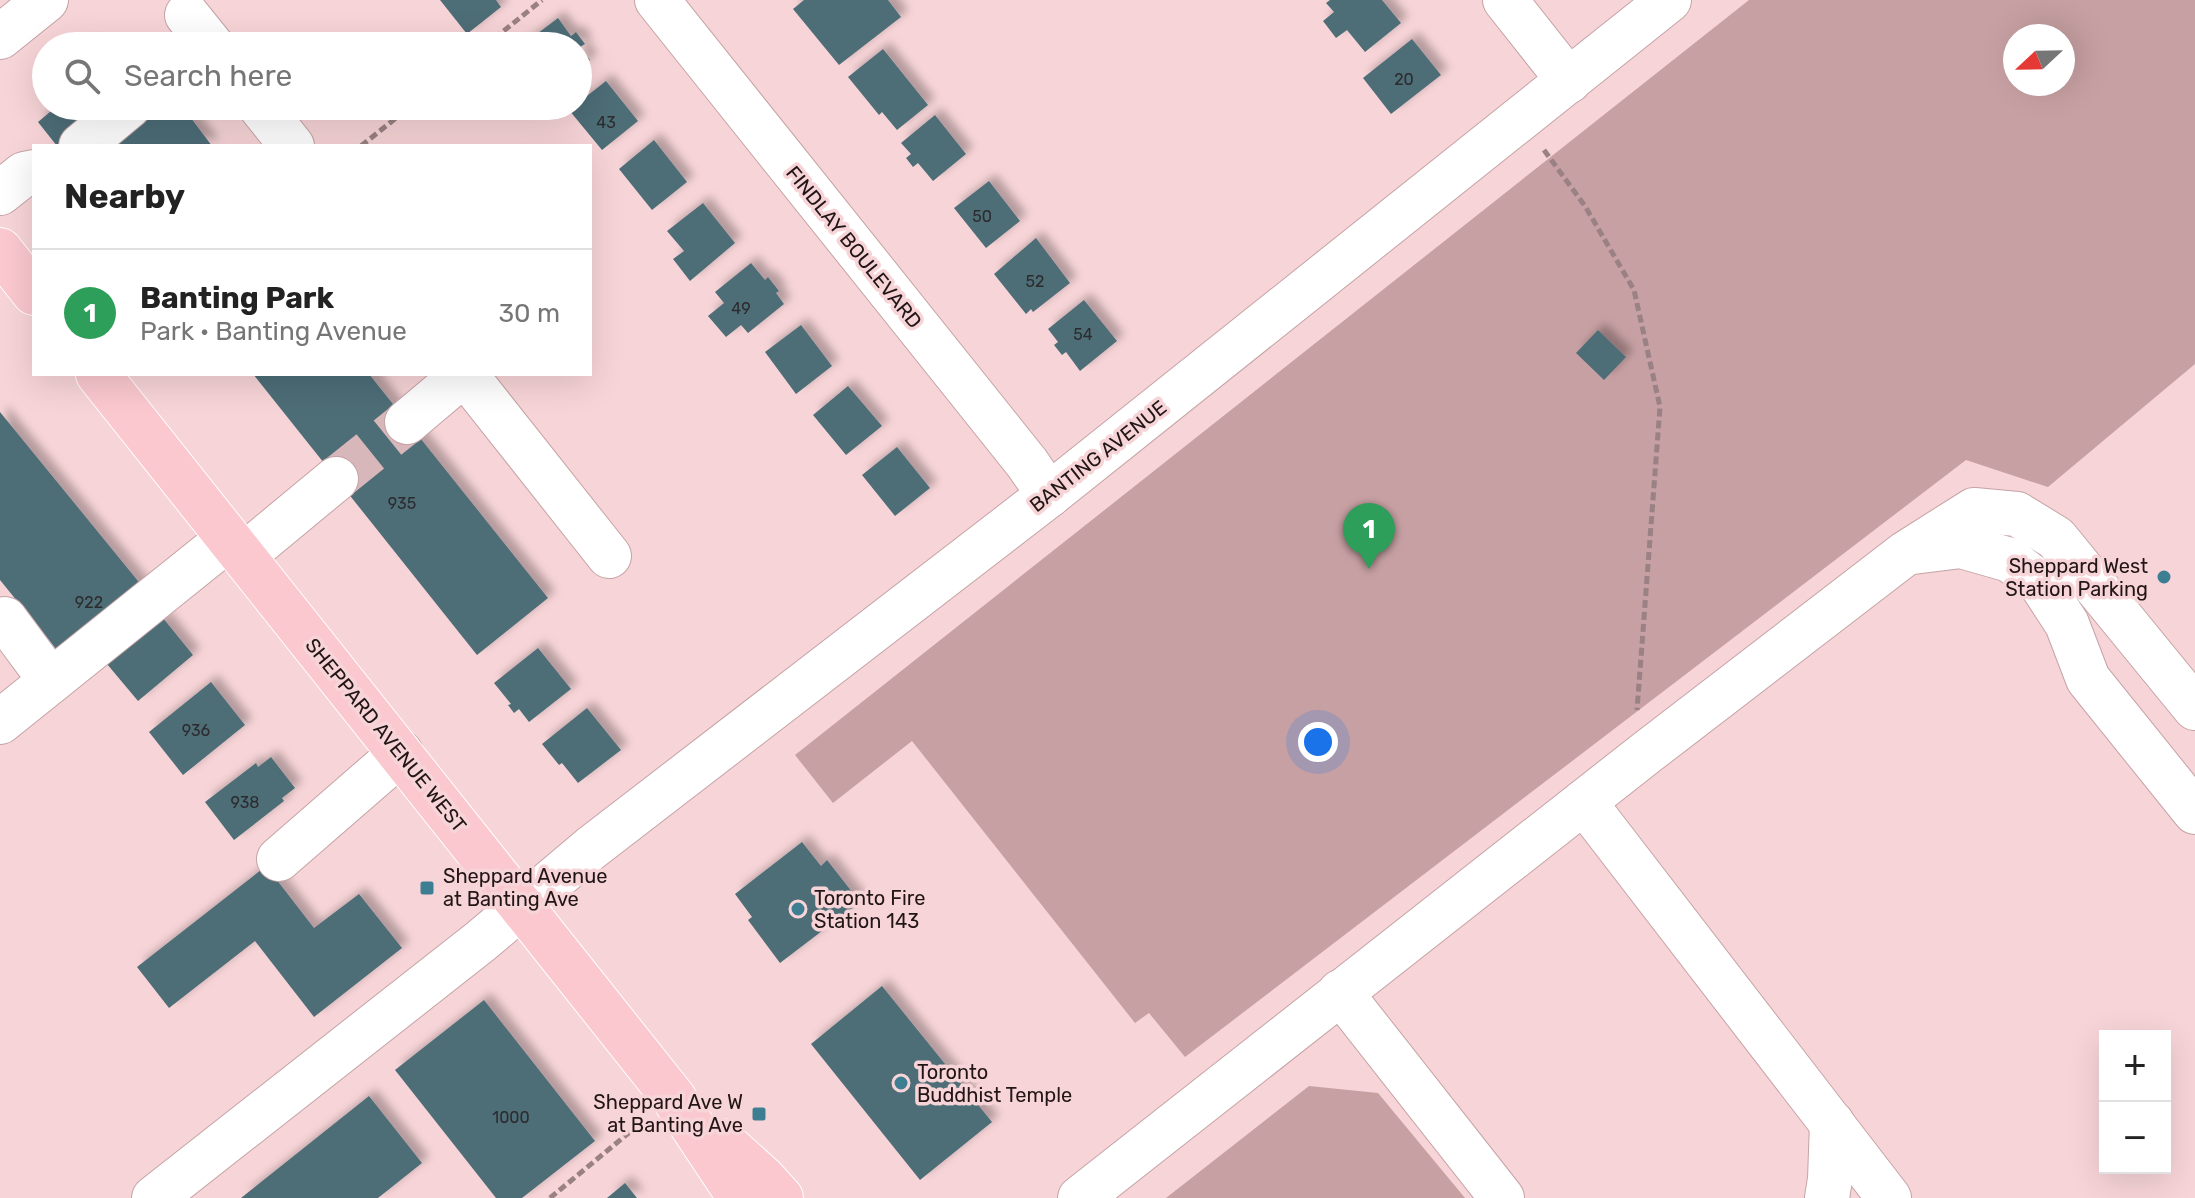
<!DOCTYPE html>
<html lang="en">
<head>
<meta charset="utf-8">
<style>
	:root { --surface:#fff; --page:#f6f6f6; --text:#222; --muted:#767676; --line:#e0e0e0; --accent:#3e7e92 }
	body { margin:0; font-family:Rubik,sans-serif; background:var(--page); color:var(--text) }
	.controls { position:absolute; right:24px; bottom:24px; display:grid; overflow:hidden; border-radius:0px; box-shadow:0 8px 32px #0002 }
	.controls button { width:72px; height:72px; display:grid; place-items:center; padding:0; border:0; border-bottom:2px solid var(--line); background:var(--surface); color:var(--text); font:40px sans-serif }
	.compass { position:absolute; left:2003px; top:24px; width:72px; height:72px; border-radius:50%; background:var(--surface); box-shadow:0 8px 32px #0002; rotate:248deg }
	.you { position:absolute; left:1318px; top:742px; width:28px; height:28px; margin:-20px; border:6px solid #fff; border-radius:50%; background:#1a73e8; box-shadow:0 0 0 12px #1a73e833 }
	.badge { display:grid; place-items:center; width:52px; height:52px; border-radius:50%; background:var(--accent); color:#fff; font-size:26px; font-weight:700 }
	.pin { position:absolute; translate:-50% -66px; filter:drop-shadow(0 2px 4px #0008) }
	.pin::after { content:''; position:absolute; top:42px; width:28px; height:24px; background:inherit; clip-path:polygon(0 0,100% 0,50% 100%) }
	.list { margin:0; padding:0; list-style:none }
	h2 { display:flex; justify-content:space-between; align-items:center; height:104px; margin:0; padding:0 32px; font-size:34px }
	h2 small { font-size:26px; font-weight:400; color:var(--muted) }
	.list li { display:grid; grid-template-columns:52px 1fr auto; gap:24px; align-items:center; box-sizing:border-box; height:128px; padding:0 32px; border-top:2px solid var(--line) }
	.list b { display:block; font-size:30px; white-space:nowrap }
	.list p { margin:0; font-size:26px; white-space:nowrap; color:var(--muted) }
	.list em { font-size:26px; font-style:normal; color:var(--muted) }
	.icon { flex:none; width:44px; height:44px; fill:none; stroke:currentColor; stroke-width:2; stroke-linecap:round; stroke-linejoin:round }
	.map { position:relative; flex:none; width:2195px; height:1198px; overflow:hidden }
	.search { position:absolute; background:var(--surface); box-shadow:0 8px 32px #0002; left:32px; top:32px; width:560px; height:88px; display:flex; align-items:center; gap:20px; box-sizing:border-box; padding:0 28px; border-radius:44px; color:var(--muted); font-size:30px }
	.panel { position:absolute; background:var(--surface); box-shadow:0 8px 32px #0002; left:32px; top:144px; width:560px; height:232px; border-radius:0px }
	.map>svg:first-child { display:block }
	.green { fill:#c7a0a3; fill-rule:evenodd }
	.building { fill:#4e6d77; filter:url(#shadow) }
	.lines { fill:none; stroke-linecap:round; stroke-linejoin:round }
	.minor-tunnel { stroke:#d7b7ba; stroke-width:44; stroke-dasharray:44 22; stroke-linecap:butt }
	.minor-casing { stroke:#c5a3a6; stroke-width:46 }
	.major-casing { stroke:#fff; stroke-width:46 }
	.path { stroke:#9a8183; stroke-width:5; stroke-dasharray:8 4; stroke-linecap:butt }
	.minor { stroke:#fff; stroke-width:44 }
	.major { stroke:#fac8ce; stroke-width:44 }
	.poi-dot { fill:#3e7e92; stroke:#f7d4d7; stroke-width:3 }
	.labels { text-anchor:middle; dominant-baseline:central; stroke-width:7; stroke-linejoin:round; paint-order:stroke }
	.number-label { font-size:16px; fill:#2c2b2e }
	.street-label { font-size:20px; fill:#211516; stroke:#f7d4d7 }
	.poi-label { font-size:20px; fill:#211516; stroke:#f7d4d7; text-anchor:start }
</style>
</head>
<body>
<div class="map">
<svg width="2195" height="1198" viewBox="0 0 2195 1198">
	<defs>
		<filter id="shadow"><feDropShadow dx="7" dy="-7" stdDeviation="4" flood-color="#0004"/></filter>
	</defs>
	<rect width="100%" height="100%" fill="#f7d4d7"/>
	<g class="green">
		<path d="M1749,0H2195V364L2048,487L1966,460L1185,1057L1149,1013L1135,1023L912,741L833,803L795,755ZM2015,36H2063V84H2015Z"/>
		<path d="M1309,1086L1378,1093L1465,1198H1166Z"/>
	</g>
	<g class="building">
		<path d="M440,0H496L501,7L467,34Z"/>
		<path d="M804,0H888L901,17L839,65L793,9Z"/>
		<path d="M1330,0H1382L1401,23L1365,52L1347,30L1336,38L1323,21L1334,12L1326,3Z"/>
		<path d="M558,18L571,36L576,32L585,44L580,47L590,60L578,69V46H521Z"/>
		<path d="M1412,39L1441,75L1391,114L1363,78Z"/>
		<path d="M883,49L928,105L897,130L882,112L879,115L848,77Z"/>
		<path d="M606,81L638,121L602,150L569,110L578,106V103Z"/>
		<path d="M57,106H117L67,146H57L38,122Z"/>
		<path d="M138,106H182L212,146H109Z"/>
		<path d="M935,115L966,154L933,181L918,163L913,167L906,158L911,154L901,143Z"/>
		<path d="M654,140L687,182L652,210L619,169Z"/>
		<path d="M989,181L1020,221L986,248L954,208Z"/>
		<path d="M703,203L735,243L690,281L673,259L684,251L667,231Z"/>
		<path d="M1036,238L1070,283L1033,312L1031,309L1026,314L994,274Z"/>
		<path d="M751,263L765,280L768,277L779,291L776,293L784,304L748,333L741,325L726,337L708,316L724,303L715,292Z"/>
		<path d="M1084,300L1117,341L1080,371L1066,352L1062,355L1054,345L1058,342L1048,329Z"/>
		<path d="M801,325L832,366L796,394L765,352Z"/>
		<path d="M1598,330L1626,357L1604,380L1576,353Z"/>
		<path d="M253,374H369L548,598L477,655Z"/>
		<path d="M848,386L882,426L846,455L813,415Z"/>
		<path d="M0,412L147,592L65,660L0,580Z"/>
		<path d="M897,447L930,488L895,516L862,475Z"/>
		<path d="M163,618L193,655L138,701L107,664Z"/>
		<path d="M538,648L571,689L529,722L519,709L514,713L508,705L511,704L494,683Z"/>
		<path d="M211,682L245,725L183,775L149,732Z"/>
		<path d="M587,708L621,750L578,783L562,763L559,765L542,744Z"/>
		<path d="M271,757L295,788L282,798L284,801L234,840L205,802L256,763L258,767Z"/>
		<path d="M802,842L821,866L827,860L860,902L780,963L748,920L752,917L735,894Z"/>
		<path d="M266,866L314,928L359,894L402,948L314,1017L255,941L169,1008L137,967Z"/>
		<path d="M882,986L992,1122L920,1180L811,1044Z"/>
		<path d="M484,1000L595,1141L522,1198H496L395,1070Z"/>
		<path d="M369,1096L422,1163L378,1198H241Z"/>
		<path d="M625,1183L637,1198H607Z"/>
	</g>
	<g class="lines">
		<path class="minor-tunnel" d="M336,479L407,422"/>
		<g class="minor-casing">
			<g id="minor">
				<path d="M657,0L1027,463L1049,495"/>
				<path d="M1505,0L1569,81"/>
				<path d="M187,15L212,46"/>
				<path d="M0,37L46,0"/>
				<path d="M260,106L292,146"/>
				<path d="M81,146L129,106"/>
				<path d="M0,193L24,174L34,172"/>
				<path d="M465,374L609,556"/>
				<path d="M407,422L464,374"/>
				<path d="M1913,552L1961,546L2010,560L2041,584L2067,624L2088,679L2195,812"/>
				<path d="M243,556L336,479"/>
				<path d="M0,623L5,619L51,681"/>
				<path d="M0,722L228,539"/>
				<path d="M1584,802L1889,1198"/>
				<path d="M279,859L401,753"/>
				<path d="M1340,992L1502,1198"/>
				<path d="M154,1198L481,941L591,848L1049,495L1669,0"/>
				<path d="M1080,1198L1646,753L1906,553L1974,510L2017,514L2056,538L2195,708"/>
				<path d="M1827,1198L1830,1179L1832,1123"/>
			</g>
		</g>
		<g class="major-casing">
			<g id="major">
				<path d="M0,250L34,293"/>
				<path d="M98,374L673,1097L740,1198"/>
				<path d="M722,1141L763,1178L781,1198"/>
			</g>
		</g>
		<g class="path">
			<path d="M485,46L542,0"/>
			<path d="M361,146L411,106"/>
			<path d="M1544,150L1585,206L1634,290L1660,407L1637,710"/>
			<path d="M550,1198L631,1131"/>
		</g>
		<use href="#minor" class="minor"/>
		<use href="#major" class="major"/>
	</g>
	<g class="poi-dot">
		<circle cx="2164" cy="577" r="8"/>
		<rect x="419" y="880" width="16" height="16" rx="4"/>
		<circle cx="798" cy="909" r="8"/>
		<circle cx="901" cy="1083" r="8"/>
		<rect x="751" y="1106" width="16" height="16" rx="4"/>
	</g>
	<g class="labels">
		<g class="number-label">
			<text x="1404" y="79">20</text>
			<text x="606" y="122">43</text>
			<text x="982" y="216">50</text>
			<text x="1035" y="281">52</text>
			<text x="741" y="308">49</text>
			<text x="1083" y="334">54</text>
			<text x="402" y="503">935</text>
			<text x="89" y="602">922</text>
			<text x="196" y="730">936</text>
			<text x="245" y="802">938</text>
			<text x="511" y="1117">1000</text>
		</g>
		<g class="street-label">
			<text transform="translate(854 247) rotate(51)">FINDLAY BOULEVARD</text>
			<text transform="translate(1098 456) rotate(-38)">BANTING AVENUE</text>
			<text transform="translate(386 735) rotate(51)">SHEPPARD AVENUE WEST</text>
		</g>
		<g class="poi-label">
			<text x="2148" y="566" text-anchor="end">Sheppard West<tspan x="2148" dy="23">Station Parking</tspan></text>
			<text x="443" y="876">Sheppard Avenue<tspan x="443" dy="23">at Banting Ave</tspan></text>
			<text x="814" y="898">Toronto Fire<tspan x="814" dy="23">Station 143</tspan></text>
			<text x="917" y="1072">Toronto<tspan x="917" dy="23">Buddhist Temple</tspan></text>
			<text x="743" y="1102" text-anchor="end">Sheppard Ave W<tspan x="743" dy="23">at Banting Ave</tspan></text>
		</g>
	</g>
</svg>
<div class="controls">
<button>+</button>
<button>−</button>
</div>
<svg class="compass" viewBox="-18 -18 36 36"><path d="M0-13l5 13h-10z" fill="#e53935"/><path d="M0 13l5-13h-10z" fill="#767676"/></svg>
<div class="you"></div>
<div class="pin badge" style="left:1369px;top:569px;background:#2e9e5b">1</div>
<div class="search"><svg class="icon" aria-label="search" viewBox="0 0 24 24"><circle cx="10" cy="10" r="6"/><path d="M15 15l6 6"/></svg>Search here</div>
<section class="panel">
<h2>Nearby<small></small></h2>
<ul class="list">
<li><span class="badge" style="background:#2e9e5b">1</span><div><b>Banting Park</b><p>Park · Banting Avenue</p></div><em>30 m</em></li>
</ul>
</section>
</div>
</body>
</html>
